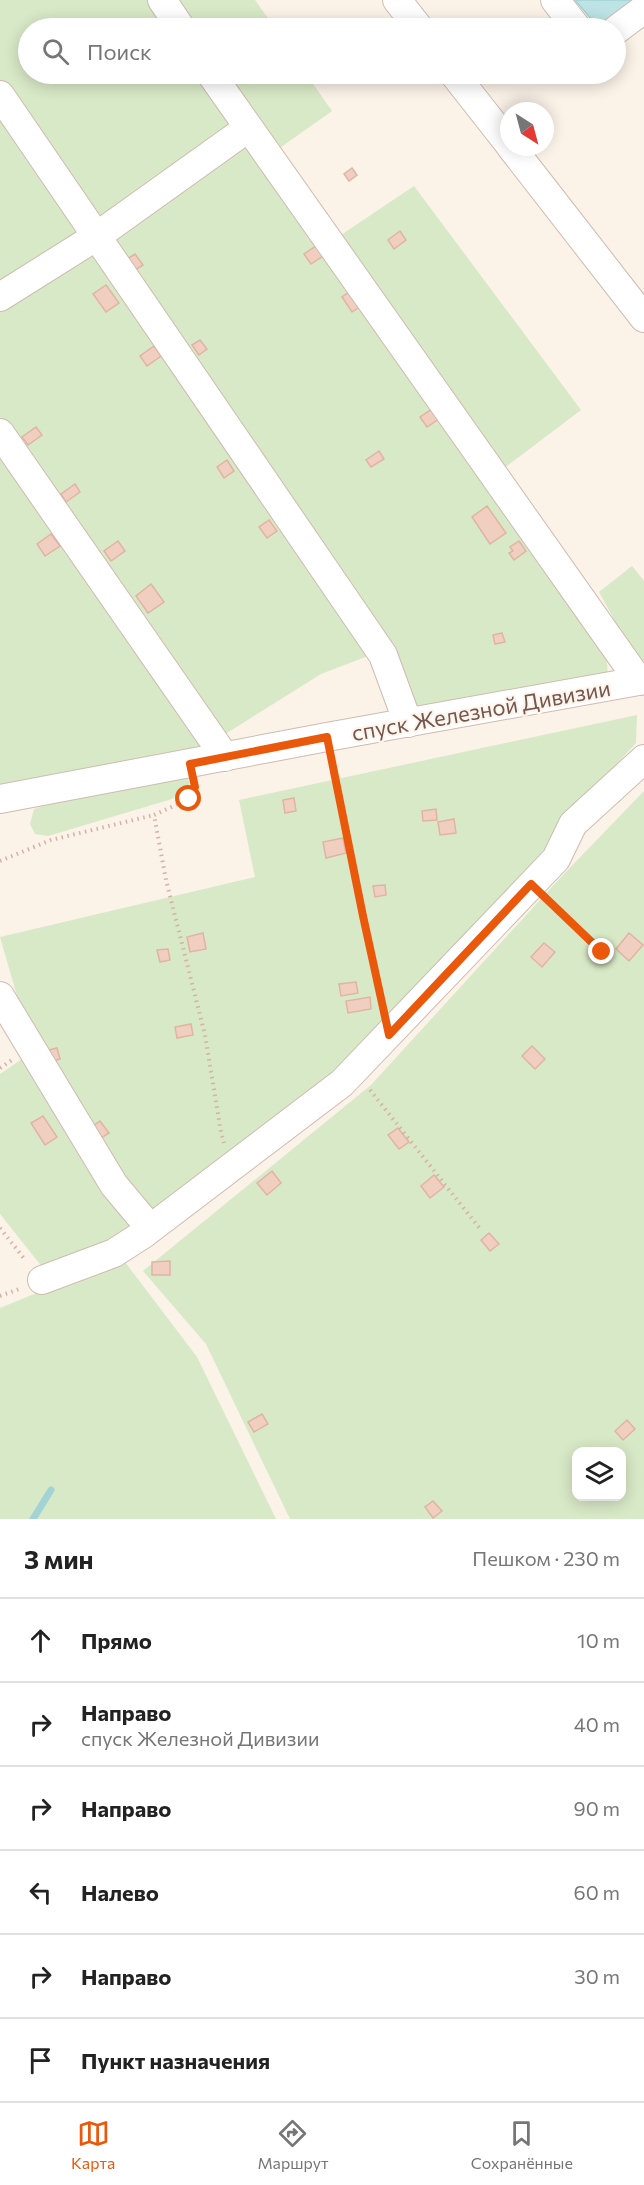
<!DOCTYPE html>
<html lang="ru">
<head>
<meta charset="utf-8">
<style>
	:root { --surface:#fff; --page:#f6f6f6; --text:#222; --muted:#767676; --line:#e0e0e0; --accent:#ea580c }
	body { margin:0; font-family:Commissioner,sans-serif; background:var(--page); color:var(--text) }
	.controls { position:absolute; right:18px; bottom:18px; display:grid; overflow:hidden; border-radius:12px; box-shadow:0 3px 15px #0003 }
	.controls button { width:54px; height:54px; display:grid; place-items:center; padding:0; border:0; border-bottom:2px solid var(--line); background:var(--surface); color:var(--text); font:30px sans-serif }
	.compass { position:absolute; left:500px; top:102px; width:54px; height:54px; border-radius:50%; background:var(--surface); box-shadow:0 3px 15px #0003; rotate:144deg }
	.stop { position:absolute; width:18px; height:18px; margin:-14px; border:4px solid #ea580c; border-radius:50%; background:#fff }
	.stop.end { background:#ea580c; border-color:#fff; box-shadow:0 2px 6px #0008 }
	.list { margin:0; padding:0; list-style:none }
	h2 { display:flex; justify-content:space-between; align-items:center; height:78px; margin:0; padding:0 24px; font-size:26px }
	h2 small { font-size:20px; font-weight:400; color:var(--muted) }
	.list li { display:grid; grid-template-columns:39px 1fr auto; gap:18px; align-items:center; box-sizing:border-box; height:84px; padding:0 24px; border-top:2px solid var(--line) }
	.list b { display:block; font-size:22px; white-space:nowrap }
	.list p { margin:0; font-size:20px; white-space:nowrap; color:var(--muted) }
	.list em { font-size:20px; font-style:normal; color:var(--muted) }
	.icon { flex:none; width:33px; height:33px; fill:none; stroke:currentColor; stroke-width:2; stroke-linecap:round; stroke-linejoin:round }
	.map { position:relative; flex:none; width:644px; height:1519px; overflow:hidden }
	.search { position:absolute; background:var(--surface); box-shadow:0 3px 15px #0003; left:18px; right:18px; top:18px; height:66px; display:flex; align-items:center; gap:15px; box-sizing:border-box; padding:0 21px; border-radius:33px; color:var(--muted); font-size:22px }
	.sheet { height:582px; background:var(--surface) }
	nav { display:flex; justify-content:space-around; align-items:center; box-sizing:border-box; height:84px; border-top:2px solid var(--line); background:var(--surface); font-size:16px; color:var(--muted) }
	nav a { display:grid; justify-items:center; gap:3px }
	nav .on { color:var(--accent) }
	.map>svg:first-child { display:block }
	.green { fill:#d8e9c7; fill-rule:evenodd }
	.water { fill:#bde3e4; stroke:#a4d3d6; stroke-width:1.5 }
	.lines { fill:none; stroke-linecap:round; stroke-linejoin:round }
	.stream { stroke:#a4d3d6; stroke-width:7 }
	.building { fill:#f0cfc1; stroke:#e1b4a2; stroke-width:1.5 }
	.minor-casing { stroke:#cfbbb1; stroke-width:30 }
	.path { stroke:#d5b2a4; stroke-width:4; stroke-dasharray:1.5 4.5; stroke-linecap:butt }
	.minor { stroke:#fff; stroke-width:28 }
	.route { stroke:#ea580c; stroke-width:8 }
	.labels { text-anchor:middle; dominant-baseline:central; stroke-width:4.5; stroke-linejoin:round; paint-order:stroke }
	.street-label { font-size:22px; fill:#74574d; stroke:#fef6ee }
</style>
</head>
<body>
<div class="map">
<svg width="644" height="1519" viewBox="0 0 644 1519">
	<rect width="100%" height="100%" fill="#fbf2e8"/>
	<g class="green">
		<path d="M0,0H255L275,28H28V74H306L332,111L277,150L338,237L414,186L581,410L486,482L606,649L608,678L411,709L386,649L321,674L203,748L0,795Z"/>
		<path d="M632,566L644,581V663L639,665L599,592Z"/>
		<path d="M637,715L636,743L558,827L548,854L330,1086L114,1245L47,1273L0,1214V1074L41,1046L17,996L0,937L255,877L239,800Z"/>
		<path d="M187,777L190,784L172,799L48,836L35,834L30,824L34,809L105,786Z"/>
		<path d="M644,791V1519H290L206,1344L143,1271L371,1085L561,877ZM576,1452H622V1496H576Z"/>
		<path d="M122,1258L197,1357L276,1519H0V1308Z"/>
	</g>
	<path class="water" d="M575,0H636L599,28Z"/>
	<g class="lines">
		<path class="stream" d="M33,1519L51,1490"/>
	</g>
	<g class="building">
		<path d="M352,168L357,175L349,181L344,174Z"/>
		<path d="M400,231L406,240L394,249L388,240Z"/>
		<path d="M319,244L326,254L311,264L304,254Z"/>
		<path d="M135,254L143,265L132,272L124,261Z"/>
		<path d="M106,285L119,303L106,312L93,294Z"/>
		<path d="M355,288L365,303L352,312L342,297Z"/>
		<path d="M200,340L207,349L199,355L192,345Z"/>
		<path d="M154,346L161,356L147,366L140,356Z"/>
		<path d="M432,409L439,419L427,427L420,417Z"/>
		<path d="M36,427L42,435L28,445L22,437Z"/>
		<path d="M379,451L384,459L371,467L366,460Z"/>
		<path d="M227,460L234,471L224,478L217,467Z"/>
		<path d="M75,484L80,492L66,502L61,494Z"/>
		<path d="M487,506L506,533L490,544L472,517Z"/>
		<path d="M269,520L277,531L267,538L259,527Z"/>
		<path d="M51,534L60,546L45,556L37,544Z"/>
		<path d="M118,541L125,551L111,561L104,551Z"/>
		<path d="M519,541L526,551L514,560L509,553L513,551L510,547Z"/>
		<path d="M151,584L164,602L148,613L136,596Z"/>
		<path d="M502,633L505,642L495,644L493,635Z"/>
		<path d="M294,798L296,811L285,813L283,800Z"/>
		<path d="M436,809L437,820L423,821L422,811Z"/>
		<path d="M454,819L456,833L440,835L438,822Z"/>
		<path d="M343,838L346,853L326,858L323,842Z"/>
		<path d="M385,885L386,895L375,897L373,886Z"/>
		<path d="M203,933L206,949L190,952L187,937Z"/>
		<path d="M629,933L643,945L629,961L616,949Z"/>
		<path d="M544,943L555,952L542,967L531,957Z"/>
		<path d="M168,949L170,960L160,962L157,950Z"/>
		<path d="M356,982L358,993L341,996L339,984Z"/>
		<path d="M370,997L371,1009L348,1013L346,1001Z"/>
		<path d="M191,1024L193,1035L177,1038L175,1027Z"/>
		<path d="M532,1046L545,1059L535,1069L522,1056Z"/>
		<path d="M57,1048L60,1059L53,1061L49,1050Z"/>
		<path d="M43,1116L57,1137L45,1145L31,1123Z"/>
		<path d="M100,1121L109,1133L98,1140L90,1128Z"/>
		<path d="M398,1128L409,1142L399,1149L388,1135Z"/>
		<path d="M272,1171L281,1183L267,1195L257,1183Z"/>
		<path d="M434,1175L444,1187L430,1198L421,1186Z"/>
		<path d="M489,1233L499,1244L490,1251L481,1240Z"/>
		<path d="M170,1261V1275H152V1262Z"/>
		<path d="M262,1414L268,1424L254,1432L248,1422Z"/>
		<path d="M627,1420L635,1429L623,1440L615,1431Z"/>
		<path d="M433,1501L442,1511L433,1518L425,1507Z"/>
	</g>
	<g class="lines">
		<g class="minor-casing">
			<g id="minor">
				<path d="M162,0L181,28"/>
				<path d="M397,0L419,28"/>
				<path d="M555,0L577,28"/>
				<path d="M616,30L644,9"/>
				<path d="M211,74L639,681"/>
				<path d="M454,74L509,144"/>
				<path d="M0,95L383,655L408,723"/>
				<path d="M511,147L644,318"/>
				<path d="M0,297L97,236L248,128"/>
				<path d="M0,433L225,757"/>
				<path d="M0,799L327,737L644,680"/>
				<path d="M0,996L114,1185L150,1228"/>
				<path d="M42,1280L114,1253L142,1235L342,1083L556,859L573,824L644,759"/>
			</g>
		</g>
		<g class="path">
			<path d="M331,762L382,1004"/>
			<path d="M194,789L189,799L154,815L166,880L205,1035L221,1132L224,1143"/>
			<path d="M0,861L51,840L154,815"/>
			<path d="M549,902L602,952"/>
			<path d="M0,1068L12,1060"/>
			<path d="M370,1090L481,1230"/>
			<path d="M0,1228L26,1261"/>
			<path d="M0,1296L19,1289"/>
		</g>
		<use href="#minor" class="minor"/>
	</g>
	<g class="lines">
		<path class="route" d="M189,799L195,787L190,764L327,737L363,916L389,1035L531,884L602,952"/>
	</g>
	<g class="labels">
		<g class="street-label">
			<text transform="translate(481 710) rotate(-10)">спуск Железной Дивизии</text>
		</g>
	</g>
</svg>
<div class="controls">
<button><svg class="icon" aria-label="layers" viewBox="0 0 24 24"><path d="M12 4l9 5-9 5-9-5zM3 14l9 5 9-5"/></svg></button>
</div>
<svg class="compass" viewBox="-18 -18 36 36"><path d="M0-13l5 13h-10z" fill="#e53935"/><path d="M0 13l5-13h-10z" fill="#767676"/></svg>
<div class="stop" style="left:189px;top:799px"></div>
<div class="stop end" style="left:602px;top:952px"></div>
<div class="search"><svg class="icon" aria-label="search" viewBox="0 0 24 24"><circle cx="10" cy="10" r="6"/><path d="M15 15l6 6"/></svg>Поиск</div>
</div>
<section class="sheet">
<h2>3 мин<small>Пешком · 230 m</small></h2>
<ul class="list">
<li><svg class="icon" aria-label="ahead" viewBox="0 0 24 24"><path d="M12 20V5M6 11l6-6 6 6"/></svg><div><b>Прямо</b></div><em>10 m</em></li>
<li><svg class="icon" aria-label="right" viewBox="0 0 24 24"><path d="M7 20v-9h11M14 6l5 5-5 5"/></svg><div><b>Направо</b><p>спуск Железной Дивизии</p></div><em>40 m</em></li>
<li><svg class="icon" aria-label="right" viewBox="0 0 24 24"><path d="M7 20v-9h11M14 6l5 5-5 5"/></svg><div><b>Направо</b></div><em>90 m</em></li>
<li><svg class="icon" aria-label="left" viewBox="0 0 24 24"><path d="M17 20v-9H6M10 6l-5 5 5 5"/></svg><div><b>Налево</b></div><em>60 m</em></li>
<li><svg class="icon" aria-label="right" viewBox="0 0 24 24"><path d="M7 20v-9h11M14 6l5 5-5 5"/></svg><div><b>Направо</b></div><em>30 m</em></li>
<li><svg class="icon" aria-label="arrive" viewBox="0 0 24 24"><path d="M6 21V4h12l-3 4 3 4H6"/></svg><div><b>Пункт назначения</b></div></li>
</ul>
</section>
<nav>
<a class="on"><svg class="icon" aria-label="map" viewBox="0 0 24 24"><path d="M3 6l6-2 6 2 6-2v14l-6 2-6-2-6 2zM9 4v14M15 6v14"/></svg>Карта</a>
<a><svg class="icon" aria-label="directions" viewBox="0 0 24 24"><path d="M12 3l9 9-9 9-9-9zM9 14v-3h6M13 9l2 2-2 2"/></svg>Маршрут</a>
<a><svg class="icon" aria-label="saved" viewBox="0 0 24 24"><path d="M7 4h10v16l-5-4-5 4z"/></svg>Сохранённые</a>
</nav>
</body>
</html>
